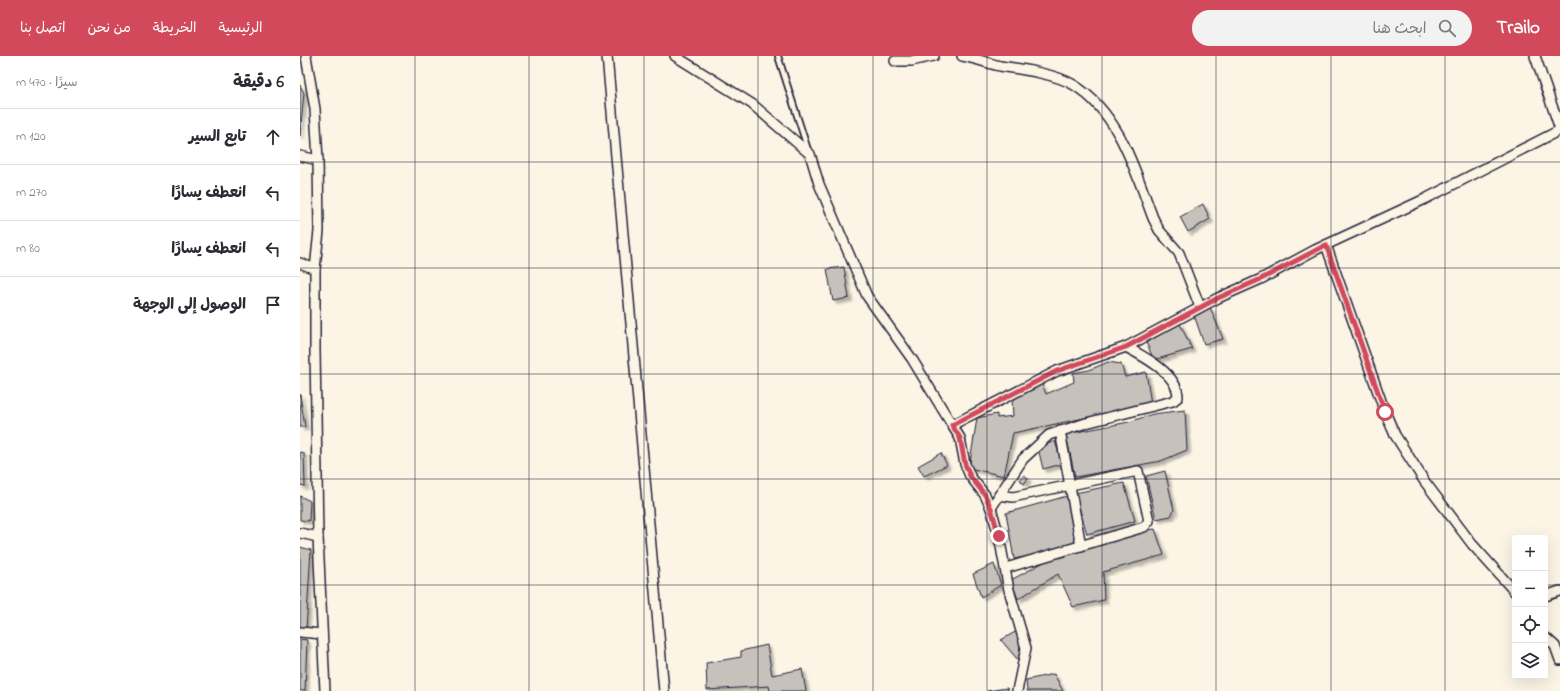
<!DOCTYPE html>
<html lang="ar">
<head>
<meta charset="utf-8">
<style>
	:root { --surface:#fff; --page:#f2f2f3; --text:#2b2b33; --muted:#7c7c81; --line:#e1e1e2; --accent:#d1495b }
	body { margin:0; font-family:"Indie Flower","Playpen Sans Arabic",sans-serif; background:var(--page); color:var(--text); direction:rtl }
	.controls { position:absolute; right:12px; bottom:12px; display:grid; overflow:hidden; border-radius:4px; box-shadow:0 4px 16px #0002 }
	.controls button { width:36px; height:36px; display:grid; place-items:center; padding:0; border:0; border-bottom:1px solid var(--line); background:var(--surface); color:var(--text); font:20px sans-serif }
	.stop { position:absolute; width:12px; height:12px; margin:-9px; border:3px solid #d1495b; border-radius:50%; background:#fff }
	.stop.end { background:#d1495b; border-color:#fff; box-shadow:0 1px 4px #0008 }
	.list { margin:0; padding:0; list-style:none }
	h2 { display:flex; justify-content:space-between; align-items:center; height:52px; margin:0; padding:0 16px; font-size:17px }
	h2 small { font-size:13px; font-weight:400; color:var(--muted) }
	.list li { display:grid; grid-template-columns:26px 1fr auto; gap:12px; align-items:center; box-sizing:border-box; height:56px; padding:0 16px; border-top:1px solid var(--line) }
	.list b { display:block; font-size:15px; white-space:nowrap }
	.list em { font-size:13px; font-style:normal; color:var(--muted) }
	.icon { flex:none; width:22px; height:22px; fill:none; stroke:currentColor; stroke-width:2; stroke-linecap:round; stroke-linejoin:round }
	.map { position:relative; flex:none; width:1260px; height:635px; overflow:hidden; direction:ltr }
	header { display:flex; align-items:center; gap:24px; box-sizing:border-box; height:56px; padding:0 20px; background:var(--accent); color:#fff }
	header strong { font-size:19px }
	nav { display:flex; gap:22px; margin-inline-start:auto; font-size:14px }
	.search { width:280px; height:36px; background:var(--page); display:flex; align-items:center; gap:10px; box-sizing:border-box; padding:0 14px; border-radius:22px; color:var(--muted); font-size:15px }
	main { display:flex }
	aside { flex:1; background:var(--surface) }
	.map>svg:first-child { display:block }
	.building { fill:#c6c1bb; stroke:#22223b; filter:url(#shadow) }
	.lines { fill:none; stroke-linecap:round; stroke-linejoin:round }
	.service-casing { stroke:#22223b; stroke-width:8 }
	.minor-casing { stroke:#22223b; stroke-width:12 }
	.service { stroke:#fcf5e5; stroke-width:4.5 }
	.minor { stroke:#fcf5e5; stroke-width:9 }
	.route { stroke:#d1495b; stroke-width:5 }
	.grid { fill:none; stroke:#22223b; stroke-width:1; stroke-opacity:0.55 }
</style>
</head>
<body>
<header>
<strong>Trailo</strong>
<div class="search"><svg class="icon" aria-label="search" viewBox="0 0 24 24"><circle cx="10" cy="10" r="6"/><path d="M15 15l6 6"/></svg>ابحث هنا</div>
<nav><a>الرئيسية</a><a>الخريطة</a><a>من نحن</a><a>اتصل بنا</a></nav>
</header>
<main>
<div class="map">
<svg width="1260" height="635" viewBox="0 0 1260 635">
	<defs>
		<filter id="shadow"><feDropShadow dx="3.5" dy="3.5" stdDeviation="1" flood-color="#0004"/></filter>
	</defs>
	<rect width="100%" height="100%" fill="#fcf5e5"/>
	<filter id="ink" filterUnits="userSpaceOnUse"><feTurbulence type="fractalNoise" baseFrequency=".025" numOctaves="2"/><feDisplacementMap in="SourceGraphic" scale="8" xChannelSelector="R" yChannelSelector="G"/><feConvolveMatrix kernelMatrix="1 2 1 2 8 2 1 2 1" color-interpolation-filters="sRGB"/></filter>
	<g filter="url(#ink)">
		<g class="building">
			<path d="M0,29L4,37L0,80Z"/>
			<path d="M903,148L910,163L888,176L880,161Z"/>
			<path d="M544,211L549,242L533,245L527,213Z"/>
			<path d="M910,251L923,283L904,288L894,259Z"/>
			<path d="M879,266L892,293L854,304L845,284Z"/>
			<path d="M808,306L821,308L825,321L846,316L851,348L713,377L704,420L669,412L677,362L697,358V362L713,360L712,343L727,336V331L742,328L746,338L774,326L773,317L789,314Z"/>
			<path d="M0,338L5,371H0Z"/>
			<path d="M885,354L887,394L861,405L775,421L766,378L829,366L853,358Z"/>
			<path d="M755,385L762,408L743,413L738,392Z"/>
			<path d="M0,396L4,397L5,430L0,429Z"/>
			<path d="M641,397L647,409L624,420L618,410Z"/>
			<path d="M865,415L874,454L871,460L856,463L846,420Z"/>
			<path d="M724,419L728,422L724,428L720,424Z"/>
			<path d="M824,427L835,465L787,478L775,437Z"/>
			<path d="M0,440L10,445L9,465L0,464Z"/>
			<path d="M767,440L776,490L714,503L706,457Z"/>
			<path d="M855,473L864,499L803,516L804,544L773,551L758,518L718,543L711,524L757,499L822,477Z"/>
			<path d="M0,491L11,494L6,574L0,573Z"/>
			<path d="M694,508L701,529L681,541L673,518Z"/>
			<path d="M717,575L720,583L719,605L701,584Z"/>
			<path d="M0,583L7,584L5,635H0Z"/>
			<path d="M467,589L472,619L502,613L506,635H470L469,630L407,634L406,607L441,601V595Z"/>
			<path d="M754,618L763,635H727L726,624Z"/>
			<path d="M707,632L708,635H687Z"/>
		</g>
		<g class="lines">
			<g class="service-casing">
				<path id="service" d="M478,0L508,94"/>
			</g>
			<g class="minor-casing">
				<g id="minor">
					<path d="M6,0L15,53L18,104L19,175L15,213V295L18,481L25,635"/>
					<path d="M307,0L364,635"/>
					<path d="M375,0L452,48L510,98L519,128L567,240L612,303L652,369"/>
					<path d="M662,0C675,2 687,7 700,10C721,13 756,18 774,29C820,58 835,115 853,162L859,174L879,197L900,251"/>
					<path d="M1235,0L1260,73"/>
					<path d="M595,5H611L634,0"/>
					<path d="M0,100L18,104"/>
					<path d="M1026,189L1085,356L1095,379L1125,426L1172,488L1215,536"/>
					<path d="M0,207L15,213"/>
					<path d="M760,375L781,490"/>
					<path d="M699,439L713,441L838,415L849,465L844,471L706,512"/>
					<path d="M691,452L723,403L749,379L786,367L873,345L878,341C878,318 843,300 826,291"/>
					<path d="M0,477L18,481"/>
					<path d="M1245,540L1260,535"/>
					<path d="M0,576L22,578"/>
					<path d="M1245,581L1255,590L1260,604"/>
					<path d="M717,635L726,592L709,534L699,480L691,452L685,439L670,420L665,408L660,382L652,369L757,315L826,291L918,242L961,223L1015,194L1125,143L1260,74"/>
				</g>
			</g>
			<use href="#service" class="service"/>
			<use href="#minor" class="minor"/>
		</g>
	</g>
	<g class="lines" filter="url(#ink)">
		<path class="route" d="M699,480L691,452L685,439L670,420L665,408L660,382L652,369L757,315L826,291L918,242L961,223L1026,189L1085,356"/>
	</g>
	<path class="grid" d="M115,0V635M229,0V635M344,0V635M458,0V635M573,0V635M687,0V635M802,0V635M916,0V635M1031,0V635M1145,0V635M0,106H1260M0,212H1260M0,318H1260M0,423H1260M0,529H1215M1245,529H1260"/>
</svg>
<div class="controls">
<button>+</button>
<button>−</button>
<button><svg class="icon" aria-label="locate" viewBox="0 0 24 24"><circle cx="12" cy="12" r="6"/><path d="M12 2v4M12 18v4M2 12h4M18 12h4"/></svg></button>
<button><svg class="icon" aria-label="layers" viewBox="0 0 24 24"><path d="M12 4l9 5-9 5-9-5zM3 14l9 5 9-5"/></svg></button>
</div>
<div class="stop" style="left:1085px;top:356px"></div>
<div class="stop end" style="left:699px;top:480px"></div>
</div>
<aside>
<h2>6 دقيقة<small>سيرًا · 470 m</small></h2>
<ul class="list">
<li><svg class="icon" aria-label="ahead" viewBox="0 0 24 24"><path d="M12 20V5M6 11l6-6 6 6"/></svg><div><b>تابع السير</b></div><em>120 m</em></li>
<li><svg class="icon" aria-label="left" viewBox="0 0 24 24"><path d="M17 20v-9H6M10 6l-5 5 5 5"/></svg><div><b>انعطف يسارًا</b></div><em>270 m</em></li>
<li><svg class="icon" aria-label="left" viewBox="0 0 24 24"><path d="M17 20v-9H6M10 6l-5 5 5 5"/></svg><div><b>انعطف يسارًا</b></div><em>80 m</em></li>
<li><svg class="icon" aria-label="arrive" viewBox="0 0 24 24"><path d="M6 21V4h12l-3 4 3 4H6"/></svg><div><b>الوصول إلى الوجهة</b></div></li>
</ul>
</aside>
</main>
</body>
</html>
